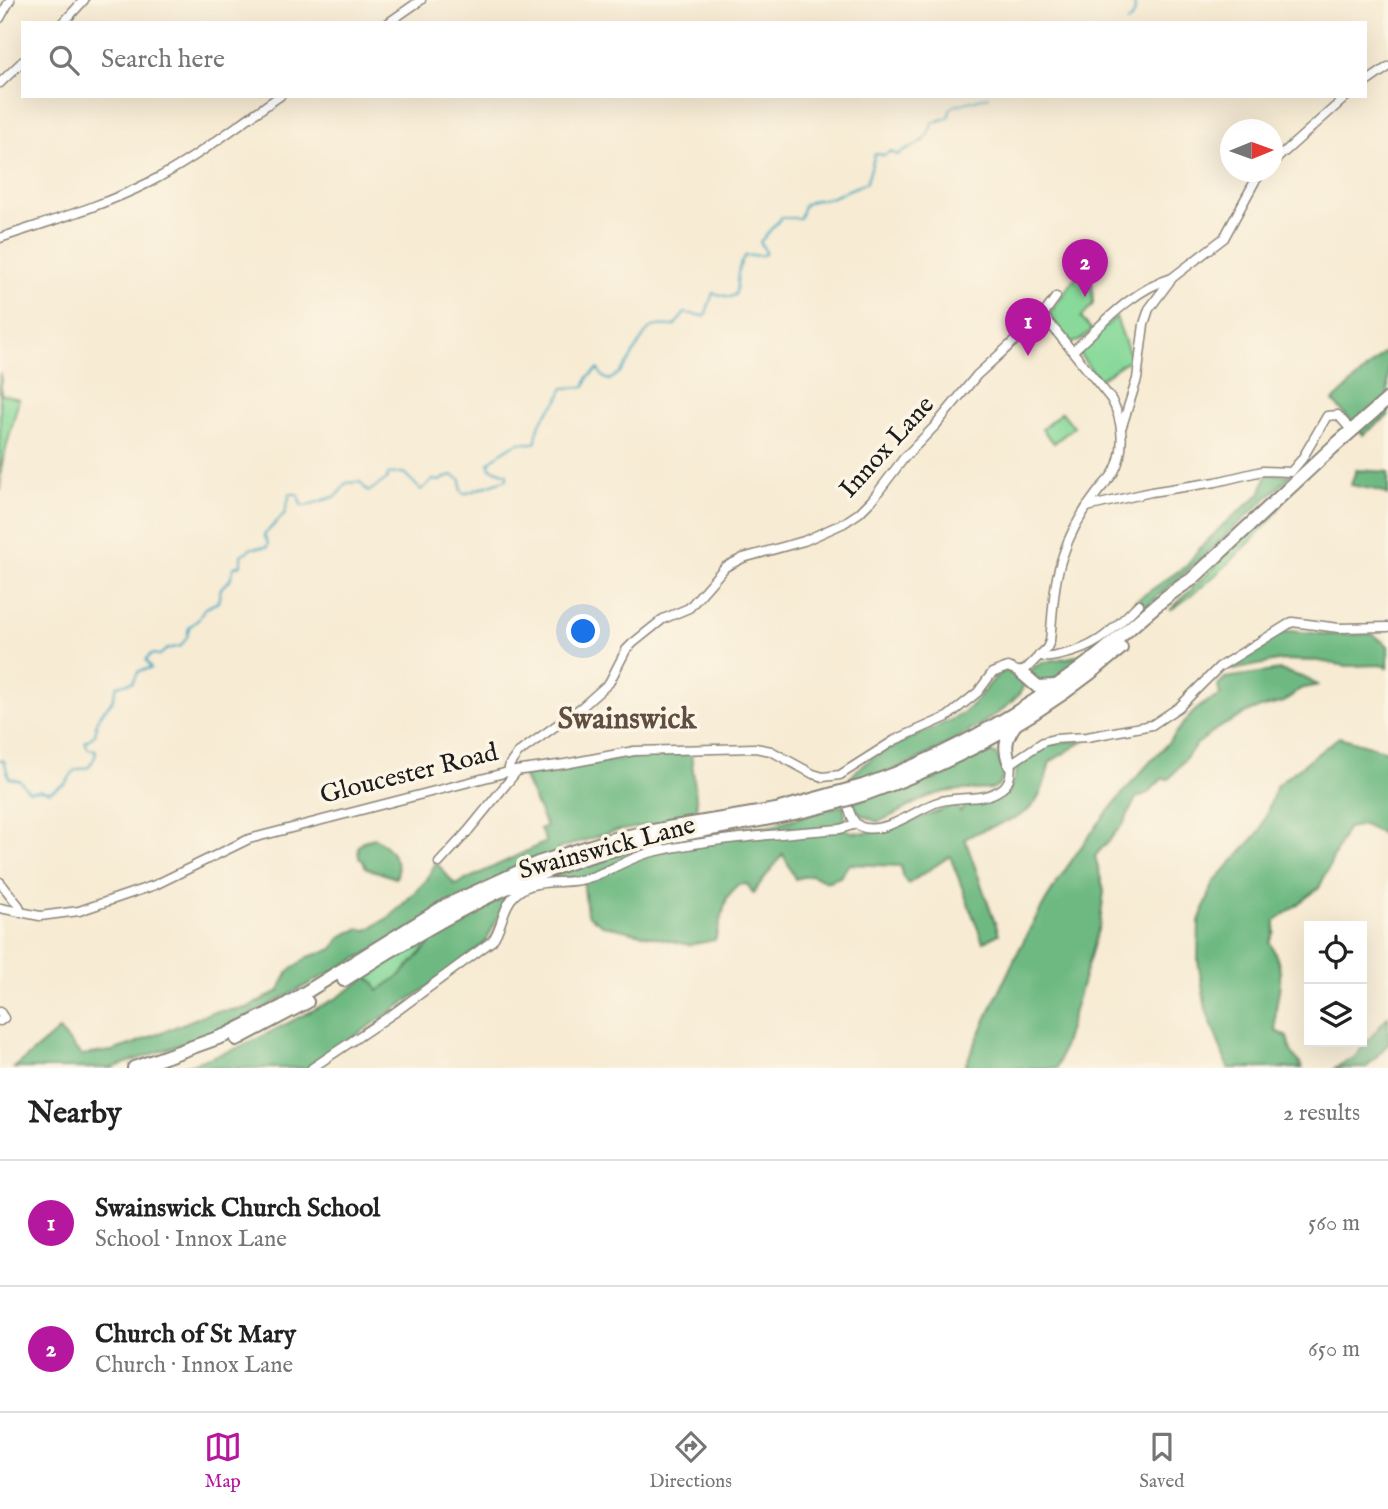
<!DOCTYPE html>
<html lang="en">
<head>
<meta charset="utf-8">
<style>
	:root { --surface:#fff; --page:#f6f6f6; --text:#222; --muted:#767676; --line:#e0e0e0; --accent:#b5179e }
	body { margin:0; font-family:"IM FELL English",serif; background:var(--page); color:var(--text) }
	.controls { position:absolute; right:21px; bottom:21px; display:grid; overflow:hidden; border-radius:0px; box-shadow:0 7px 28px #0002 }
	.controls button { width:63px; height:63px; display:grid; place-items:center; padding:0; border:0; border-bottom:2px solid var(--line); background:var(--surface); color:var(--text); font:35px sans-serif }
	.compass { position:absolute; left:1220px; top:119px; width:63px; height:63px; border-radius:50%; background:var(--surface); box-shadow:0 7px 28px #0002; rotate:89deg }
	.you { position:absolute; left:584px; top:632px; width:24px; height:24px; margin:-18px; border:5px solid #fff; border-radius:50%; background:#1a73e8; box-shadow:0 0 0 10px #1a73e833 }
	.badge { display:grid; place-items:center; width:46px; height:46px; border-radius:50%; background:var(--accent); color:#fff; font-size:23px; font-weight:700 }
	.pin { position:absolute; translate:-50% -58px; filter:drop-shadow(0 2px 4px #0008) }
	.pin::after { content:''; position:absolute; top:37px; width:24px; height:21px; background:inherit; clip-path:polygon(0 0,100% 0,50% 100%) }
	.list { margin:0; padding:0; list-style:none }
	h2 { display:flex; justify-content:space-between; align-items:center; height:91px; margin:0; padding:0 28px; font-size:30px }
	h2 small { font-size:23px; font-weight:400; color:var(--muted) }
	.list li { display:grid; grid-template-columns:46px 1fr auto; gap:21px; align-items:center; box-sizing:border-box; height:126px; padding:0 28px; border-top:2px solid var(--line) }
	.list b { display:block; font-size:26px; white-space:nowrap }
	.list p { margin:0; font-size:23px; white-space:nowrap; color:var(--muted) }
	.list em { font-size:23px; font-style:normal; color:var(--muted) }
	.icon { flex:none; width:38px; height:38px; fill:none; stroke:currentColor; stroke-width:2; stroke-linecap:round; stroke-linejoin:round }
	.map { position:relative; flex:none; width:1388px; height:1068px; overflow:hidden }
	.search { position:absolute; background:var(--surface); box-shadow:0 7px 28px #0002; left:21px; right:21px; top:21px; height:77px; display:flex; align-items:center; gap:18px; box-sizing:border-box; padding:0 24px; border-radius:0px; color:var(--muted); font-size:26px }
	.sheet { height:343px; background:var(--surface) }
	nav { display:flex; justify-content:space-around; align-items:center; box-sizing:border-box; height:98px; border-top:2px solid var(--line); background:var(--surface); font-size:19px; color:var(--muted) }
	nav a { display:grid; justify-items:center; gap:4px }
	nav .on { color:var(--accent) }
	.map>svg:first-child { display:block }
	.green { fill:#88d99a; stroke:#527a5b; stroke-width:2 }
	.forest { fill:#6eb982; stroke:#456a4f; stroke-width:2 }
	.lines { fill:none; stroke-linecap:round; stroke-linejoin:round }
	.stream { stroke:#41a8c1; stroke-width:2 }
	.minor-casing { stroke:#8a8478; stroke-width:11 }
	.trunk-casing { stroke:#8a8478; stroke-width:16 }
	.minor { stroke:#fff; stroke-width:8 }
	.trunk { stroke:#fff; stroke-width:12 }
	.trunk-bridge-casing { stroke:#8a8478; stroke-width:16; stroke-linecap:butt }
	.trunk-bridge { stroke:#fff; stroke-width:12 }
	.labels { text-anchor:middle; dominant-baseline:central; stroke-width:7; stroke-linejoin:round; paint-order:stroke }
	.street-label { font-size:26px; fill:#1c1c1c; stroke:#fcf5e5 }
	.quarter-label { font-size:30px; font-weight:bold; fill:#5f4e41; stroke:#fcf5e5 }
</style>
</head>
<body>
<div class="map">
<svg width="1388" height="1068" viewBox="0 0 1388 1068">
	<rect width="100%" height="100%" fill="#fcf5e5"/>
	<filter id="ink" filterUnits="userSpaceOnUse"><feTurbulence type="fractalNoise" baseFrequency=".0143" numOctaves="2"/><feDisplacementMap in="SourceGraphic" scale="14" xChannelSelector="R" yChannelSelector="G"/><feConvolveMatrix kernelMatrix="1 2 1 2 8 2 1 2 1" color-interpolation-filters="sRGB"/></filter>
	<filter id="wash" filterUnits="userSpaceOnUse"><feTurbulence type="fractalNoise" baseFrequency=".00686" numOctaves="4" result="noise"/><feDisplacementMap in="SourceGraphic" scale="28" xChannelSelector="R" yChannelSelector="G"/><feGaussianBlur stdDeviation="1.57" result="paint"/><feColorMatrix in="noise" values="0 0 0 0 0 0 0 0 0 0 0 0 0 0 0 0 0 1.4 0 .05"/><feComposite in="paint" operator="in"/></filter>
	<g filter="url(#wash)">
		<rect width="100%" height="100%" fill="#f7ebd3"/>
		<g class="green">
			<path d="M1084,276L1092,280L1093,304L1081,318L1092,330L1079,341L1071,343L1048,316L1074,279Z"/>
			<path d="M1116,317L1131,358L1099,380L1077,351Z"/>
			<path d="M0,373L1,394L19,399L1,468L0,490Z"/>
			<path d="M1062,412L1074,427L1054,443L1042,429Z"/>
			<path d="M1283,502C1269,528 1197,595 1170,610Z"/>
			<path d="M434,939L401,975L377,992C374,981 367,980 365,972Z"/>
		</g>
		<g class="forest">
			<path d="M1388,349V416L1363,435L1333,401Z"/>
			<path d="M1356,470L1388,472V495L1381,491L1351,485Z"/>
			<path d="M1267,474L1292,475L1194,565L1096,651L1048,683L1041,684L1032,678L1030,671C1042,657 1065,661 1082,654C1106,644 1124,623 1140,603L1134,602L1187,565L1199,549L1224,524L1260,494Z"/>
			<path d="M1290,631L1337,635L1373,634L1388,646V668L1381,665L1347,666L1318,661L1282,660L1234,670L1227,666L1273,637Z"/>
			<path d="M1005,670L1021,677C1023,681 1024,682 1023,687C1016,710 929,755 906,765C888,772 867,779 848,781C875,743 928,737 964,712C977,703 995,673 1005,670Z"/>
			<path d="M1280,670L1305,678L1318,685L1300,689L1284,702L1253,710L1218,728L1197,744L1169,779H1162L1148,793L1136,798L1124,823L1095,856L1104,891L1100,923L1057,1068H964C982,1029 999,990 1018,952C1055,876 1108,806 1166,745C1185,724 1192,706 1220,696L1218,685L1225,678Z"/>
			<path d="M1339,737L1388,751V837L1364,825L1347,828L1319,888L1275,921V931L1270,943C1292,982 1271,995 1276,1031L1287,1037L1291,1051L1303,1068H1228L1206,1009L1198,961L1199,921L1214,882L1260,831L1277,785Z"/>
			<path d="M1084,741L1050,762C1047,772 1045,785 1040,794C1026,825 990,822 965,839L999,934L983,942L950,856L908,884L902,876L901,866L849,864L840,877L827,882L811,875L795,879L783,854L753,893L747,884L737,885L727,898L715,940L689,945L602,925L587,914L583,878L532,883L555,876V873L647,845L772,825L842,805L845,812L844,828C864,845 932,812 956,805L960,812L969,802C998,799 1011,799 1017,767C1039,744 1052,741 1084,741Z"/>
			<path d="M985,750L996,754L1005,772L999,785L992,789C974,791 954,788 937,794C915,800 898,815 877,822L860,814L852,802L908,784L935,779L956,762Z"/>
			<path d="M691,752L698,816L612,832L557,849L558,853L229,1026L228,1028L112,1068H14L59,1030L81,1055L112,1051L133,1044L212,1012L247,1008L279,991L287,973L308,957L333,949L339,939L348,933L359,929L367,930L391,916L426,881L436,862L455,885L546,842L540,829L546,826L523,775C579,767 634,754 691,752Z"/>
			<path d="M375,838C388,846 403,862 396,878L366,868L363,861L359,858L358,847L363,841Z"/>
			<path d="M509,894L486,942L428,987L307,1068H179L235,1049L259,1038L337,998L367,977L374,983L378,991L401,975L434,939Z"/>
			<path d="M1388,1016V1044L1366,1068H1334L1354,1058Z"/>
		</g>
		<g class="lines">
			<g class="stream">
				<path d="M1127,23C1135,17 1137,9 1132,0"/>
				<path d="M0,760L4,761L9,778L19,780L29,791L41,790L49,792L65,784L75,770L89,767L95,757L96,750L88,749L85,742L95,735L97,719L112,701L117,686L133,682L139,671L151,668L146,660L151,654L160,655L167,649L181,646L187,637L189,627L198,620L204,609L218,602L221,588L230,580L234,567L241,565V555L252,548L267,547L268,543L264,535L285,513L290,494H298L301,505L305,506L337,496L346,483L360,482L368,492L387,479L388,474L404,473L421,490L433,480L439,481L452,475L461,480V490L464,494L507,479V474L490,468L489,463C493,458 513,444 519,443C526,442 529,445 536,442C537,423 544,416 556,403C560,398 561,392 564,388L585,387L588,377L598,369L603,377L609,380C632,369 636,339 651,328C658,324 667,326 674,326L685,313L705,316L713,293L730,297L735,295C739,281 735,269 745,256L764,255L766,252L760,242L781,218H800L804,205L815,200L830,198L867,182L875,154L884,155L891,151L897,155C914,145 929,143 932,123L949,117L950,109L954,106L989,96"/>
			</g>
		</g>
	</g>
	<g filter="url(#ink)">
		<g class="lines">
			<g class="minor-casing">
				<g id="minor">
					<path d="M0,18L10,0"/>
					<path d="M63,23L84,0"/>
					<path d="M388,23L421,0"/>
					<path d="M0,83L23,61"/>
					<path d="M1365,83L1388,67"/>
					<path d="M1272,163L1347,96"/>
					<path d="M0,238C50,221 103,206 150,182C197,158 237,125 280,96"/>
					<path d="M1172,278L1224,238L1255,181L1262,172"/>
					<path d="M1073,351C1103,324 1132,290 1172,278L1149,309L1144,324L1137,379L1122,426"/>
					<path d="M1087,507L1151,492L1216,482L1262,471L1291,472L1302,459L1327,416L1338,415L1351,430"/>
					<path d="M1039,655C1047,659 1052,657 1061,655C1099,647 1112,630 1139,604"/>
					<path d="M508,772L510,764L518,753L582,707L609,683L626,650L633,643L663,619L689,608L725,567L743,558L804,541L844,523L859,513L872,500L904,458L935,426L977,375L1043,315L1056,297"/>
					<path d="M847,804C850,813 853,826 865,828C888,832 915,811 935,803C955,795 980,802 998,791C1009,786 1012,774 1010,764L1043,742L1054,739L1087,737L1152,725L1179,707L1219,667L1292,622L1339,628L1388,627"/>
					<path d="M439,863L468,831L517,771"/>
					<path d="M0,882L19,906L21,913"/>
					<path d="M0,908L40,916L79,911L155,885L249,839L508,772L565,764L634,751L755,748L771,751L813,774L823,777L840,775L895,740L947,717L978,692L992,673L1008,667L1022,673L1047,648L1050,641C1053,613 1053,583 1063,555C1070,533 1083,511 1097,493C1102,486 1110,479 1114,472C1126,449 1123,420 1111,399L1043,315"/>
					<path d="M0,1012L4,1018L0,1021"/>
					<path d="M312,1068L394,1013L492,941C503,927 502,906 516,894C535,876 566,886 588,878C611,871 630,857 653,852C715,838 778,834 840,829L856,824"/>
				</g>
			</g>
			<g class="trunk-casing">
				<g id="trunk">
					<path d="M1022,673L1038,687L1055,686"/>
					<path d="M1010,764C1004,749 1005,739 1014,726"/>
					<path d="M863,786C948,756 1025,712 1096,657C1128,632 1156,601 1191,580L1332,448L1388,399"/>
					<path d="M865,794C959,761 1046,713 1121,648"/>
					<path d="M344,980C428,926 513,876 611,850C685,830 761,824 835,803"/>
					<path d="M237,1039L307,1002"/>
					<path d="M134,1068L226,1035L282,1007L445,906L538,863L610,840L668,828L776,810L833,794"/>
				</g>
			</g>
			<use href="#minor" class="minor"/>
			<use href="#trunk" class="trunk"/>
			<g class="trunk-bridge-casing">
				<g id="trunk-bridge">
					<path d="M833,794L863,786"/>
					<path d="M835,803L865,794"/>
				</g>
			</g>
			<use href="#trunk-bridge" class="trunk-bridge"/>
		</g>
	</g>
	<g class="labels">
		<g class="street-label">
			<text transform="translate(887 447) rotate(-48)">Innox Lane</text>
			<text transform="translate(409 774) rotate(-14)">Gloucester Road</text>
			<text transform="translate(607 848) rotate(-15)">Swainswick Lane</text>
		</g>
		<g class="quarter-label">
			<text x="627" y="720">Swainswick</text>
		</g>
	</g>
</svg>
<div class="controls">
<button><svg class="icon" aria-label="locate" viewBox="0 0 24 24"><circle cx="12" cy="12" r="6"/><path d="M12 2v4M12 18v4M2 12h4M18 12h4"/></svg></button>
<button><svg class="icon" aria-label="layers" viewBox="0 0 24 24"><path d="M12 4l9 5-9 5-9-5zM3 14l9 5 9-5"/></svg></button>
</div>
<svg class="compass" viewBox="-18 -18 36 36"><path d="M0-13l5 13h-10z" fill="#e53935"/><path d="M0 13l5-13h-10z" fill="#767676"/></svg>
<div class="you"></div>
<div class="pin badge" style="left:1028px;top:356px">1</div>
<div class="pin badge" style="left:1085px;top:297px">2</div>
<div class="search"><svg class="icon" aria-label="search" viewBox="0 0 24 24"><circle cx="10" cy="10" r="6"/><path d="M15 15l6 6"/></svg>Search here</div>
</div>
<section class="sheet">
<h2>Nearby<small>2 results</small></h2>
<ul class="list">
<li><span class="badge">1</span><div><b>Swainswick Church School</b><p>School · Innox Lane</p></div><em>560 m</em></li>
<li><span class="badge">2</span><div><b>Church of St Mary</b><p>Church · Innox Lane</p></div><em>650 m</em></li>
</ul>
</section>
<nav>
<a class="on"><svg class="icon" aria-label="map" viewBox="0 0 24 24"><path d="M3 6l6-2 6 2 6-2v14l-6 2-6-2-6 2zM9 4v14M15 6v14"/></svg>Map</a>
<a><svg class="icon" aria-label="directions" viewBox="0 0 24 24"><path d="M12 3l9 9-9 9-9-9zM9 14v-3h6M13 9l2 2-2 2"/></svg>Directions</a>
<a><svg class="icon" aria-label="saved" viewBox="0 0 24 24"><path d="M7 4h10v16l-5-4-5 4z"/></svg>Saved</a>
</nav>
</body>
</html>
